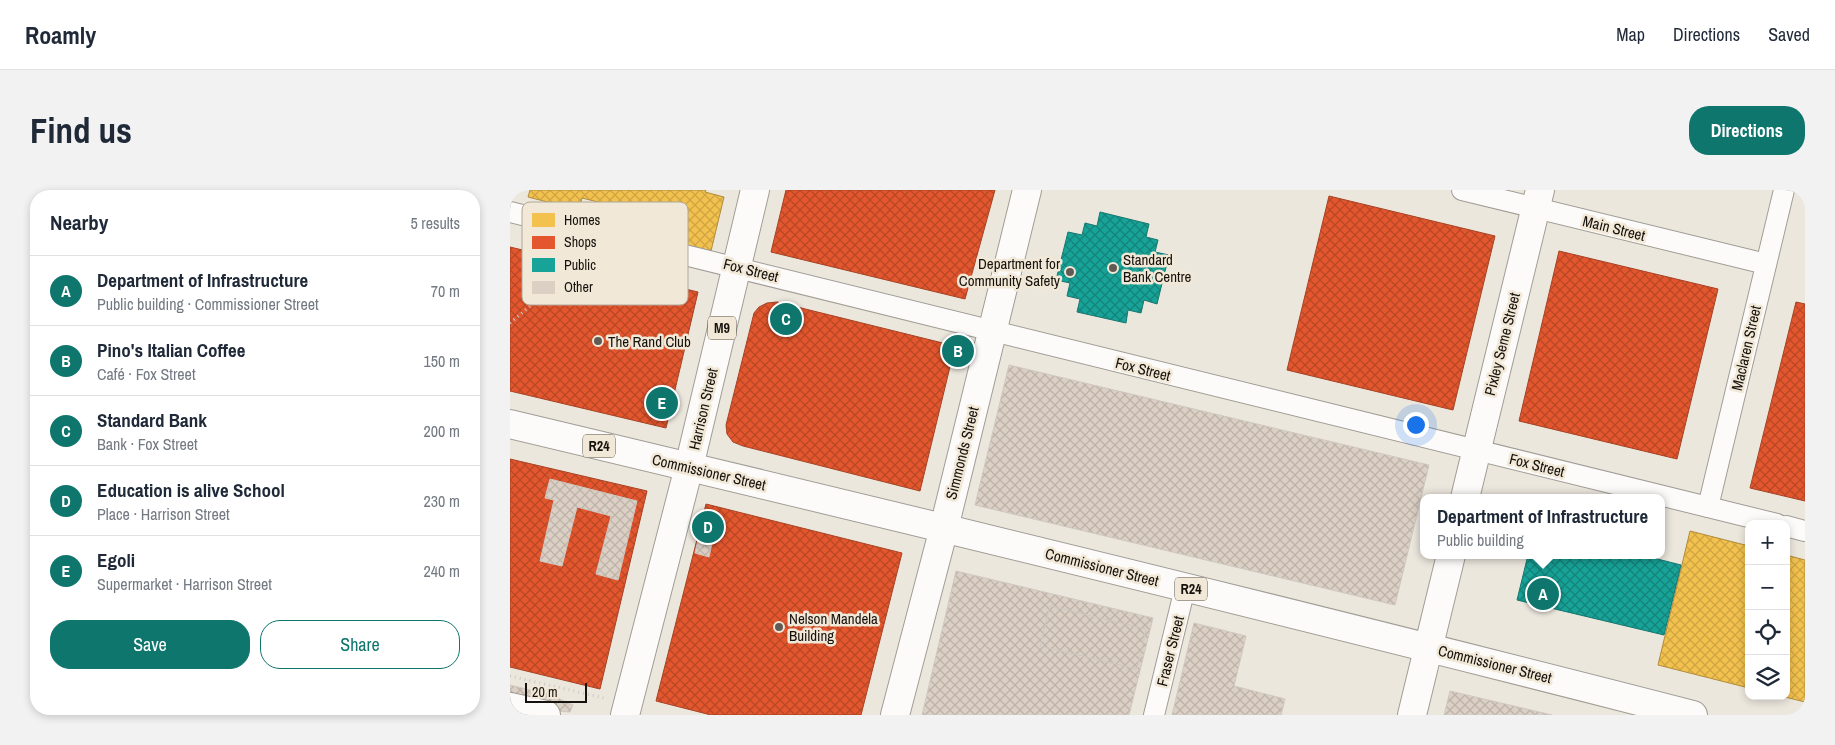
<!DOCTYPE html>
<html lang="en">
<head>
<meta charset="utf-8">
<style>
	:root { --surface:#fff; --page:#f2f2f3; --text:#1f2937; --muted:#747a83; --line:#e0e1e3; --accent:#0f766e }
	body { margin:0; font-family:"Archivo Narrow",sans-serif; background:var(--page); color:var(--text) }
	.controls { position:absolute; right:15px; bottom:15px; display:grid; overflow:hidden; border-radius:10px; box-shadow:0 2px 8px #0003 }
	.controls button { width:45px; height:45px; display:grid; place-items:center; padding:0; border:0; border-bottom:1px solid var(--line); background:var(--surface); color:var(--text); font:25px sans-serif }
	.scale { position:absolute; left:15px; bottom:12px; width:62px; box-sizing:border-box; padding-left:5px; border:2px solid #15110c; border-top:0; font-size:14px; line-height:18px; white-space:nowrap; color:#15110c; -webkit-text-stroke:4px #f2e8d7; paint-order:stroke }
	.you { position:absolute; left:905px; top:234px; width:18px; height:18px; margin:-12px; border:4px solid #fff; border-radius:50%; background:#1a73e8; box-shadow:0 0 0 8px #1a73e833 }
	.badge { display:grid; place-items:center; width:32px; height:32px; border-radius:50%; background:var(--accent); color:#fff; font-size:16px; font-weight:700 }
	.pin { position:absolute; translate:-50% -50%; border:2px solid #fff; box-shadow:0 1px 5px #0006 }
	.popup { position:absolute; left:910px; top:304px; width:245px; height:65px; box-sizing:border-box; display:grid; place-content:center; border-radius:10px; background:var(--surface); filter:drop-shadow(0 1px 4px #0005); font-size:16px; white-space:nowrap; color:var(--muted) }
	.popup b { font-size:19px; color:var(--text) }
	.popup::after { content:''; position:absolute; left:50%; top:100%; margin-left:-10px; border:10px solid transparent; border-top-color:var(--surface) }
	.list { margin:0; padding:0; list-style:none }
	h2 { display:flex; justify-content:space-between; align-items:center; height:65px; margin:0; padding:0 20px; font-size:21px }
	h2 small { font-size:16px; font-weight:400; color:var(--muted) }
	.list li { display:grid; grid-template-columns:32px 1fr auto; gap:15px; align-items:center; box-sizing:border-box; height:70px; padding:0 20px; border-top:1px solid var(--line) }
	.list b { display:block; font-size:19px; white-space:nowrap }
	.list p { margin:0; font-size:16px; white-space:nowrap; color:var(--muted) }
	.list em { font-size:16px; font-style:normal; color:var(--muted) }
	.actions { display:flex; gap:10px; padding:15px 20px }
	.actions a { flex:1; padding:11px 0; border:1px solid var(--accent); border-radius:20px; text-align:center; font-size:18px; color:var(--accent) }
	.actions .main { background:var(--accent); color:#fff }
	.icon { flex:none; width:28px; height:28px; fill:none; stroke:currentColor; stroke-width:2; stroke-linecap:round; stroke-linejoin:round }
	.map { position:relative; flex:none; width:1295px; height:525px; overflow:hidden; border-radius:20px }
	header { display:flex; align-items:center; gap:30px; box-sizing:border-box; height:70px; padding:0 25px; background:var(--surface); border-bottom:1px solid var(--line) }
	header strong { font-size:24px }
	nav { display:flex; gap:28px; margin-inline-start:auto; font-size:18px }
	.intro { display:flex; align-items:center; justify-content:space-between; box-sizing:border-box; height:120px; padding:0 30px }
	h1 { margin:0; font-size:35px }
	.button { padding:12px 22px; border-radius:20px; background:var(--accent); color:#fff; font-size:18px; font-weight:700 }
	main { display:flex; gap:30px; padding:0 30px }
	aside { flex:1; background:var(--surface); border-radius:20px; box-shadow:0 2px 8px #0003 }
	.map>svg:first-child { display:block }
	.homes { fill:url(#homes-cross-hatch); stroke:#b08c3a }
	.shops { fill:url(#shops-cross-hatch); stroke:#a64224 }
	.public { fill:url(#public-cross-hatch); stroke:#16776e }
	.building { fill:url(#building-cross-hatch); stroke:#cec8c2 }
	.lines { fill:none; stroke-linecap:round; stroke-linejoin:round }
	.street-casing { stroke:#a19d96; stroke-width:22 }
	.secondary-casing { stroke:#a19d96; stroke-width:30 }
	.primary-casing { stroke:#a19d96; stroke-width:30 }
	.path { stroke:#cac9c5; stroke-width:3; stroke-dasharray:1 4; stroke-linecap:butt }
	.street { stroke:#fcfbfa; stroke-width:20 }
	.secondary { stroke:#fcfbfa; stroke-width:28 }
	.primary { stroke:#fcfbfa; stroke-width:28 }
	.poi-dot { fill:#605c55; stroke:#f2e8d7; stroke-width:2 }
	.labels { text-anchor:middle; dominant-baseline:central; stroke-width:5; stroke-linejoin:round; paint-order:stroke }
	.shield { fill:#f2e8d7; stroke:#575249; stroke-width:1 }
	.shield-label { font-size:14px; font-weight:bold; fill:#15110c }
	.street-label { font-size:15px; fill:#15110c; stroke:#f2e8d7 }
	.poi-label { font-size:15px; fill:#15110c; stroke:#f2e8d7; text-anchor:start }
	.key { fill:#f2e8d7; stroke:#b0a89a; stroke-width:1 }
	.key-label { font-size:14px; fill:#15110c }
</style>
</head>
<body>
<header>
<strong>Roamly</strong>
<nav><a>Map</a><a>Directions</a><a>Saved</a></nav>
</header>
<div class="intro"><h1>Find us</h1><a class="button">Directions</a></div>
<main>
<aside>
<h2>Nearby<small>5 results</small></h2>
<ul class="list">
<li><span class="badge">A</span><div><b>Department of Infrastructure</b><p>Public building · Commissioner Street</p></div><em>70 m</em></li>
<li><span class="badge">B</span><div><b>Pino's Italian Coffee</b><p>Café · Fox Street</p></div><em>150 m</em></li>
<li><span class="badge">C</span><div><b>Standard Bank</b><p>Bank · Fox Street</p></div><em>200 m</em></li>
<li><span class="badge">D</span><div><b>Education is alive School</b><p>Place · Harrison Street</p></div><em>230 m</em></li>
<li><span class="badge">E</span><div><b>Egoli</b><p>Supermarket · Harrison Street</p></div><em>240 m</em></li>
</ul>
<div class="actions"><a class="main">Save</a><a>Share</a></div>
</aside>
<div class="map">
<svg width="1295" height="525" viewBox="0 0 1295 525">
	<defs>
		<pattern id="homes-cross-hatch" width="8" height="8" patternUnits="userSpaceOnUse" patternTransform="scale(1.25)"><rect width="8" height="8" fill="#f2c14e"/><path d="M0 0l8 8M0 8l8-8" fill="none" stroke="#cfa543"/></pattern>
		<pattern id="shops-cross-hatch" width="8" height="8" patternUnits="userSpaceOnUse" patternTransform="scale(1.25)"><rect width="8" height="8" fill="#e4572e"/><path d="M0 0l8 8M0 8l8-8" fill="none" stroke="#b84726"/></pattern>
		<pattern id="public-cross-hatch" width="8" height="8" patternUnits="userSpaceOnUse" patternTransform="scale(1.25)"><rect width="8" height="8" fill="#17a398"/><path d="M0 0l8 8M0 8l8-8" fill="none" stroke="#14837a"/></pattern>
		<pattern id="building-cross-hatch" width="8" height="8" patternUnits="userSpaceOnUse" patternTransform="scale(1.25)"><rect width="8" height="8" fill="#dcd0c5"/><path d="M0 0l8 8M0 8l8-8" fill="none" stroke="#bcb2a8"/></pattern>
	</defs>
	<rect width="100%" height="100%" fill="#ece7dd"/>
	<g class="homes">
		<path d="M20,0H196L195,2L214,7L201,61L143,47L148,27L72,8L69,20L18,7Z"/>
		<path d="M1180,341L1239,356V498L1148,475Z"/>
		<path d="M1276,365L1295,370V512L1271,506H1276Z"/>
	</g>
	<g class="shops">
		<path d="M276,0H485L455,109L261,62Z"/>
		<path d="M819,6L985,46L943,220L777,180Z"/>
		<path d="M0,57L188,102L156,238L0,201Z"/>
		<path d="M1049,61L1208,99L1167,269L1009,231Z"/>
		<path d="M267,112L445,156L410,301L233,256L223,252L217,244L216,235L244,123L249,117L257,113Z"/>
		<path d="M1286,112L1295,114V311L1240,298Z"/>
		<path d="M0,269L137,301L90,499L0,477Z"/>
		<path d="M196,314L392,363L351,525H201L146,511Z"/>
	</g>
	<g class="public">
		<path d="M590,22L639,34L636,47L648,50L645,62L659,65L647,114L634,110L631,123L618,120L616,133L567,122L570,109L557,106L560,93L546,90L558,42L572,45L575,33L587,36Z"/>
		<path d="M1018,365H1132L1171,375L1154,445L1007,410Z"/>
	</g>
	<g class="building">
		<path d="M499,175L919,275L885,415L465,315Z"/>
		<path d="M40,289L127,311L108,390L86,384L101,326L67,317L52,376L30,371L44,310L35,308Z"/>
		<path d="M194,322L208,326L199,367L185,363Z"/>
		<path d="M446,381L643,428L619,525H412Z"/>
		<path d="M540,416L636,439L627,479L530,456Z"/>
		<path d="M684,433L736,446L724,496L775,509L771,525H662Z"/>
		<path d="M0,495L20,500L34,507L36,503L63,515L60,522L33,520L0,511Z"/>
		<path d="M940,501L1042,525H934Z"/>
	</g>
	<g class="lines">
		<g class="street-casing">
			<g id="street">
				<path d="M952,0L1256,74"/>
				<path d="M0,22L1267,334"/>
				<path d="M1198,317L1274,0"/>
				<path d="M1276,336L1295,341"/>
				<path d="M644,525L675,398"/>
			</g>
		</g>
		<g class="secondary-casing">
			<g id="secondary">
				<path d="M955,308L1030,0"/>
				<path d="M385,525L434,338L517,0"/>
				<path d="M902,525L941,365"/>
			</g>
		</g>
		<g class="primary-casing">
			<g id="primary">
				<path d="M0,234C395,328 790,424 1183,525"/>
				<path d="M0,517L36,525"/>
				<path d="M115,525L179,277L245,0"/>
			</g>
		</g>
		<g class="path">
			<path d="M0,133L31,107"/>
			<path d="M0,486L94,508"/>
		</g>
		<use href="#street" class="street"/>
		<use href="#secondary" class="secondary"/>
		<use href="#primary" class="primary"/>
	</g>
	<g class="poi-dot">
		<circle cx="603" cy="78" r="5"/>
		<circle cx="560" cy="82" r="5"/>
		<circle cx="88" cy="151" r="5"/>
		<circle cx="269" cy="437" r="5"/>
	</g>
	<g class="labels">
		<g class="shield">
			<rect x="198" y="126.5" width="28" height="23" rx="4"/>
			<rect x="73" y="244.5" width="32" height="23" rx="4"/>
			<rect x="665" y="387.5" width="32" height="23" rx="4"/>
		</g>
		<g class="shield-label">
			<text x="212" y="138">M9</text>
			<text x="89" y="256">R24</text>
			<text x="681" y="399">R24</text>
		</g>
		<g class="street-label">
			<text transform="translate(1104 38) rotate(14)">Main Street</text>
			<text transform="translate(241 80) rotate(14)">Fox Street</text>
			<text transform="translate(992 154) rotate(-76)">Pixley Seme Street</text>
			<text transform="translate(1236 158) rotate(-77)">Maclaren Street</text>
			<text transform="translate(633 179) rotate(14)">Fox Street</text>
			<text transform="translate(193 219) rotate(-77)">Harrison Street</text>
			<text transform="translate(452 263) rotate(-76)">Simmonds Street</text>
			<text transform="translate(1027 275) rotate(14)">Fox Street</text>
			<text transform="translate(199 282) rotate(13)">Commissioner Street</text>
			<text transform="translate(592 377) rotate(14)">Commissioner Street</text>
			<text transform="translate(660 461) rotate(-76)">Fraser Street</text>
			<text transform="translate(985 474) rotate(14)">Commissioner Street</text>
		</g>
		<g class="poi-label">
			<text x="613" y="69">Standard<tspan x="613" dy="17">Bank Centre</tspan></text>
			<text x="550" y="73" text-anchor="end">Department for<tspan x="550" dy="17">Community Safety</tspan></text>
			<text x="98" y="151">The Rand Club</text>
			<text x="279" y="428">Nelson Mandela<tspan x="279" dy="17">Building</tspan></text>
		</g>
	</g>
	<rect x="12" y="12" width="166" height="103" rx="8" class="key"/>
	<rect x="22" y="23" width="23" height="14" fill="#f2c14e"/>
	<rect x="22" y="46" width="23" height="13" fill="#e4572e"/>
	<rect x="22" y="68" width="23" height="14" fill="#17a398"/>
	<rect x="22" y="91" width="23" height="13" fill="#dcd0c5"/>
	<g class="key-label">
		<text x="54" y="35">Homes</text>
		<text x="54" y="57">Shops</text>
		<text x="54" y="80">Public</text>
		<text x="54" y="102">Other</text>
	</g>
</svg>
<div class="controls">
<button>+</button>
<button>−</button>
<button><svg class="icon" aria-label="locate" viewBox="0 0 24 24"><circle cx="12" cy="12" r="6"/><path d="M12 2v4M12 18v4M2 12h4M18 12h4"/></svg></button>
<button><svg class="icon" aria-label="layers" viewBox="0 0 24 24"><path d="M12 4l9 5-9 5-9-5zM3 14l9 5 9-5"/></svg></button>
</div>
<div class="scale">20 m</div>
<div class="you"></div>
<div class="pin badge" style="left:1033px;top:404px">A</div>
<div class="popup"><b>Department of Infrastructure</b>Public building</div>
<div class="pin badge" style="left:448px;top:161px">B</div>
<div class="pin badge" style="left:276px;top:129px">C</div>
<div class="pin badge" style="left:198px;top:337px">D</div>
<div class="pin badge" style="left:152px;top:213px">E</div>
</div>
</main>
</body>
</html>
